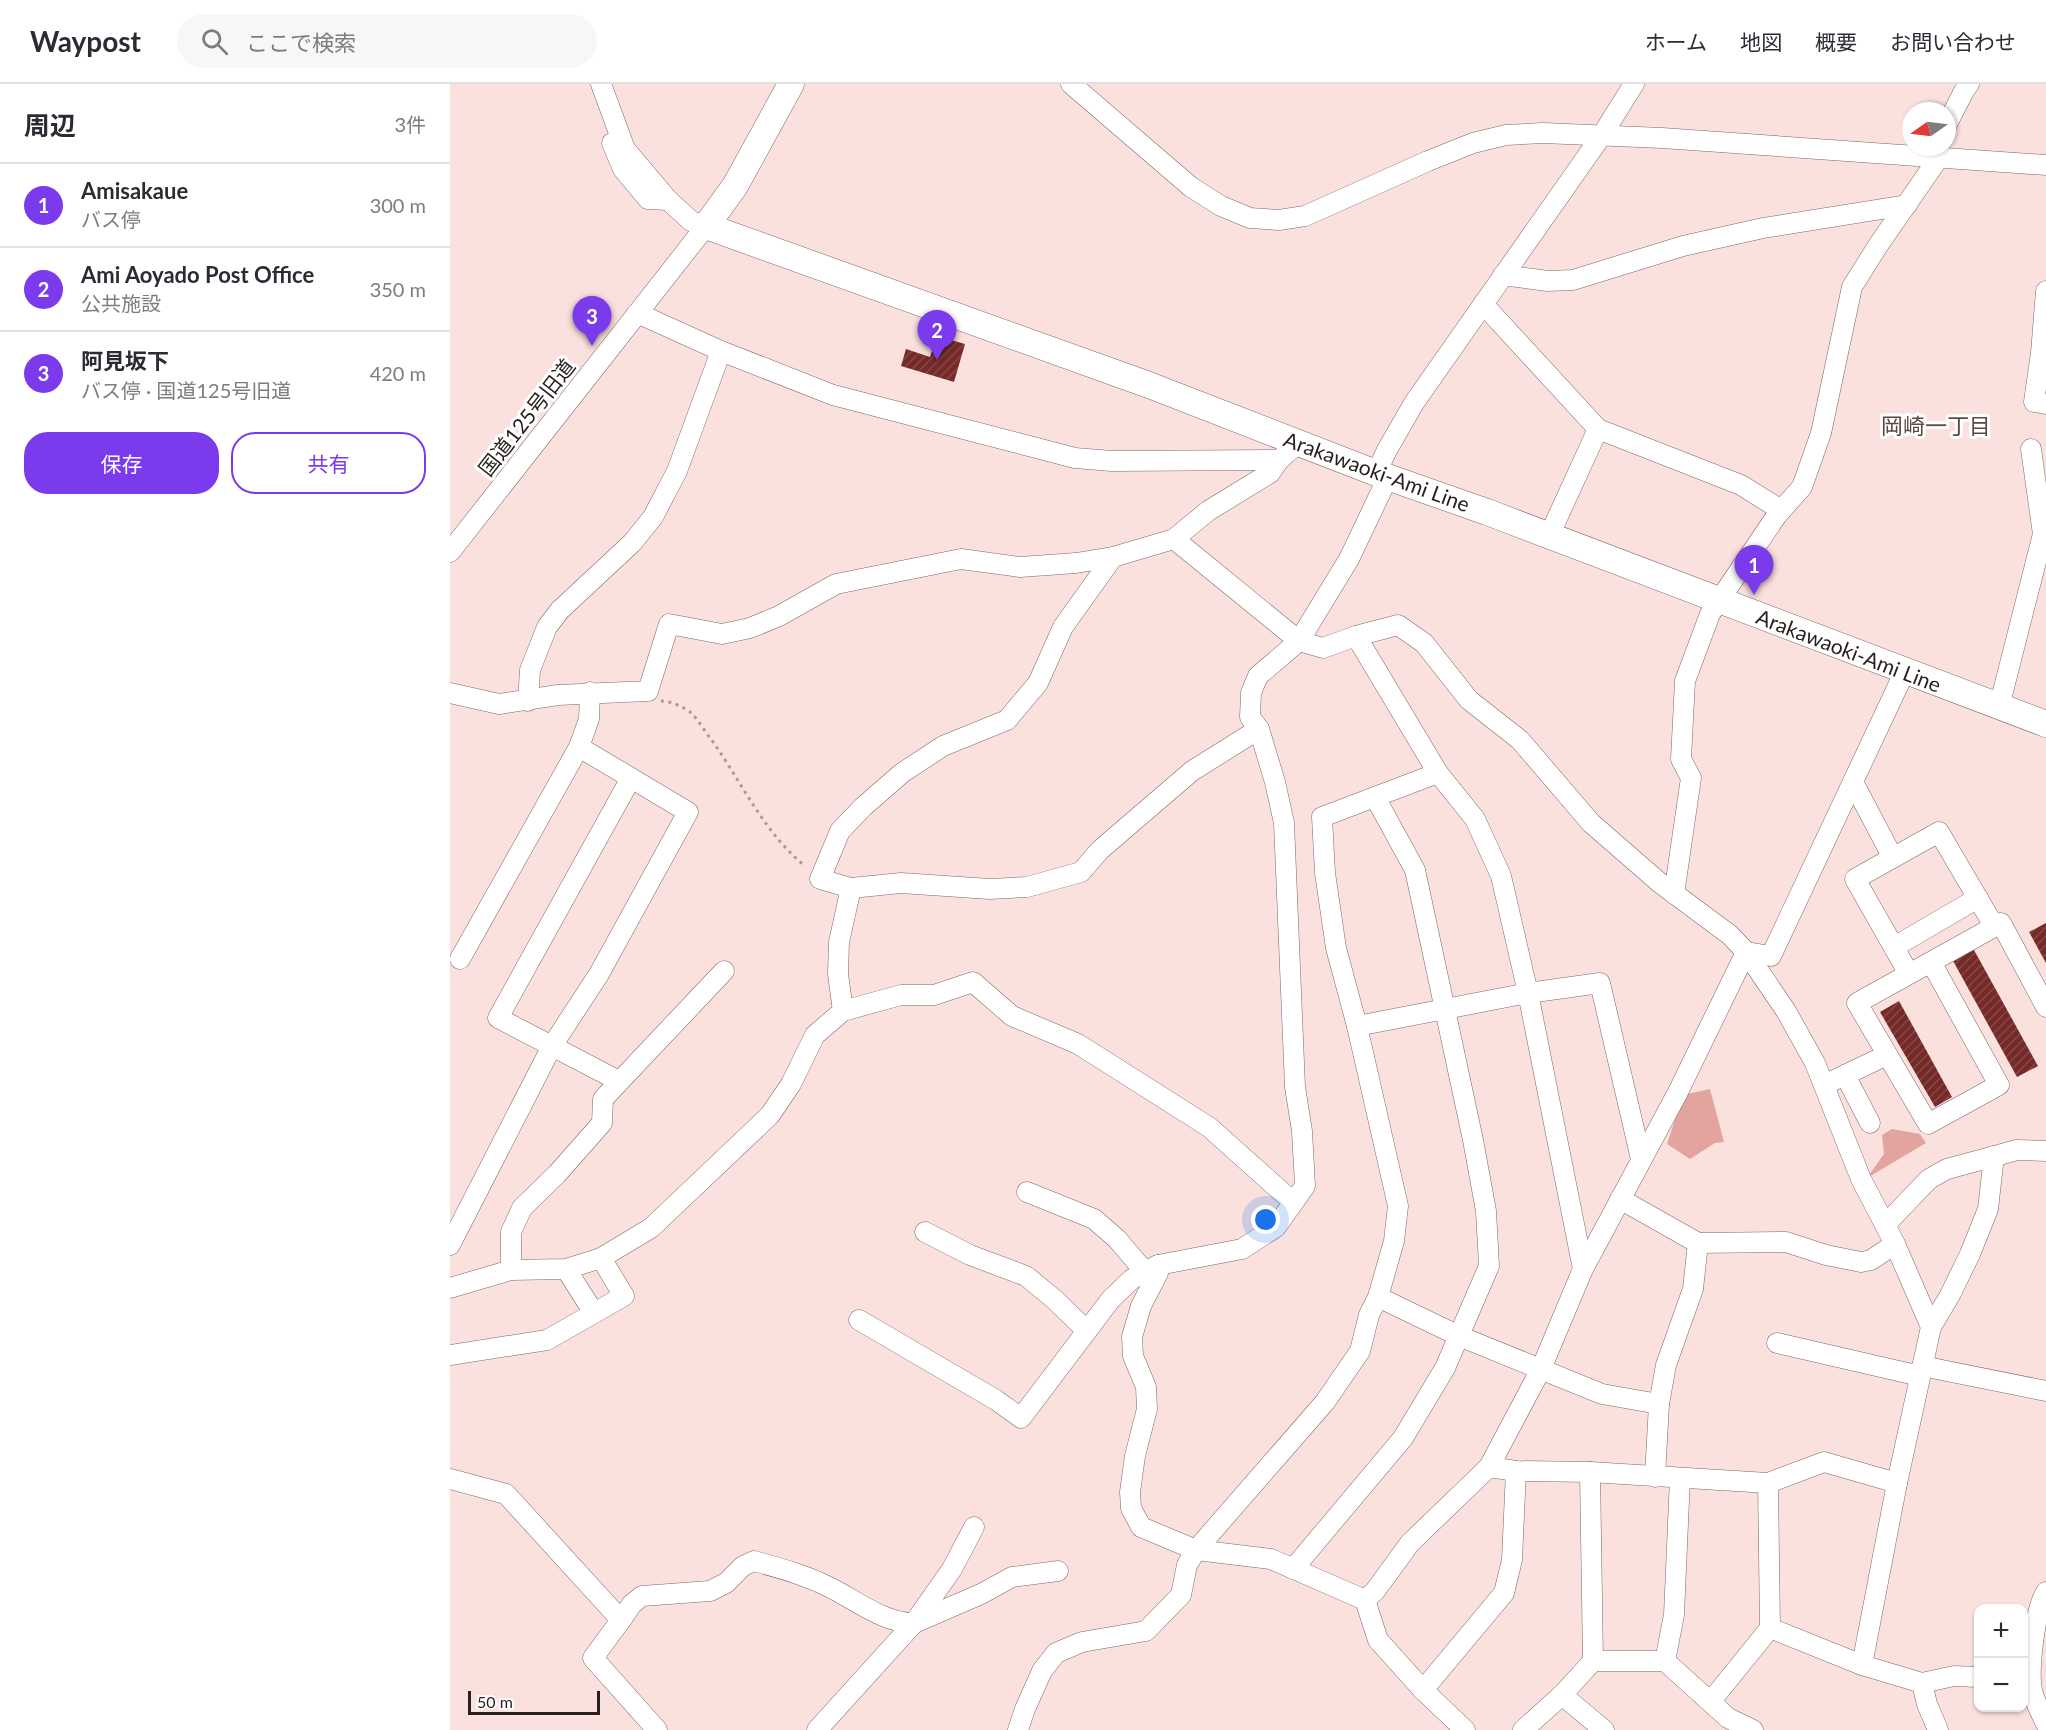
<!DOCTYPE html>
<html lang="ja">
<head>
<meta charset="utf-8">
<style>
	:root { --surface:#fff; --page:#f7f7f7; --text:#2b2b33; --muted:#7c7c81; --line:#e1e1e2; --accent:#7c3aed }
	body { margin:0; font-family:Lato,"Noto Sans JP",sans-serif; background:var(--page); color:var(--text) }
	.controls { position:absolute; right:18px; bottom:18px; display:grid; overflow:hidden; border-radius:12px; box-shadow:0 2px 4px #0004 }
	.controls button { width:54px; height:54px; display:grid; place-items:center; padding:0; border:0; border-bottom:2px solid var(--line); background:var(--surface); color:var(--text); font:30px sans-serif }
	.compass { position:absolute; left:1452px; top:18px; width:54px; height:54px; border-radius:50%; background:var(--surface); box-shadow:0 2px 4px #0004; rotate:256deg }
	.scale { position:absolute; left:18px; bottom:15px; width:132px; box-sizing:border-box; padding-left:6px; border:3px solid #281f1e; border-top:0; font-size:16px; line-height:21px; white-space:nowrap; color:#281f1e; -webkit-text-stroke:4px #fff; paint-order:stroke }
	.you { position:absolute; left:816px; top:1136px; width:21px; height:21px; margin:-15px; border:4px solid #fff; border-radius:50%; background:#1a73e8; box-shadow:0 0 0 9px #1a73e833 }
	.badge { display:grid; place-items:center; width:39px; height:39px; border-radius:50%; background:var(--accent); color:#fff; font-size:20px; font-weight:700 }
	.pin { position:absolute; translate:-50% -50px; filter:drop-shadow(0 2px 3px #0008) }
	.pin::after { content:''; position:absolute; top:32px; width:21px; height:18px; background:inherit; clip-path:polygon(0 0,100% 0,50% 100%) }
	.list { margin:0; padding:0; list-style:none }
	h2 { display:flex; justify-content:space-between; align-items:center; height:78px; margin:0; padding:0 24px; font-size:26px }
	h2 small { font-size:20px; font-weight:400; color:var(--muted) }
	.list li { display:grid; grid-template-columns:39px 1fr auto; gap:18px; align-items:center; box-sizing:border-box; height:84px; padding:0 24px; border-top:2px solid var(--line) }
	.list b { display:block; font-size:22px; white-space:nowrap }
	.list p { margin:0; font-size:20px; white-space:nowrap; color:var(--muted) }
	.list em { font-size:20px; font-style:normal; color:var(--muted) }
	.actions { display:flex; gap:12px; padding:18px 24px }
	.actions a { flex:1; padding:14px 0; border:2px solid var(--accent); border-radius:24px; text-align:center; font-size:21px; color:var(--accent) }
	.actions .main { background:var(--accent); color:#fff }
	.icon { flex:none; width:33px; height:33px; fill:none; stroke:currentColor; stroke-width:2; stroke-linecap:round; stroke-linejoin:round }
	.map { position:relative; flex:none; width:1596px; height:1646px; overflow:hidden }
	header { display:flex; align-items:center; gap:36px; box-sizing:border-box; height:84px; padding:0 30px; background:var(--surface); border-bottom:2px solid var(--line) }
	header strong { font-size:28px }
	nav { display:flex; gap:33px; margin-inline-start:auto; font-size:21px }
	.search { width:420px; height:54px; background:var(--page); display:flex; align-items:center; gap:15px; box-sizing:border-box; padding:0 21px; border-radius:33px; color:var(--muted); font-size:22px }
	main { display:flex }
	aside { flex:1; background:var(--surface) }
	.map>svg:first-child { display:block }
	.park { fill:#e3a39e }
	.building { fill:url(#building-hatch) }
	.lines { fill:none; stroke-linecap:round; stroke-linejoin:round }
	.minor-casing { stroke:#7d6765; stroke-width:21 }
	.major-casing { stroke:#7d6765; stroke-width:27 }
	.path { stroke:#ac9997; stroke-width:3; stroke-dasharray:3 4.5; stroke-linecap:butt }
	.minor { stroke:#fff; stroke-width:20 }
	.major { stroke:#fff; stroke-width:26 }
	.labels { text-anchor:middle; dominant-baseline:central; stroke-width:6; stroke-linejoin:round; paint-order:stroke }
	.street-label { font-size:21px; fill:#281f1e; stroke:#fff }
	.neighbourhood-label { font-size:22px; fill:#5c4745; stroke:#fff }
</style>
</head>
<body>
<header>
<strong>Waypost</strong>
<div class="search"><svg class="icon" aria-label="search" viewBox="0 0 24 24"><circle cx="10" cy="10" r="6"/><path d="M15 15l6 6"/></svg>ここで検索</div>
<nav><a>ホーム</a><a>地図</a><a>概要</a><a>お問い合わせ</a></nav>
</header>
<main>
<aside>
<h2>周辺<small>3件</small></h2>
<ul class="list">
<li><span class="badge">1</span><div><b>Amisakaue</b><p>バス停</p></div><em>300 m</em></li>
<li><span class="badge">2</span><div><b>Ami Aoyado Post Office</b><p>公共施設</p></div><em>350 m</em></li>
<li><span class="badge">3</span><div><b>阿見坂下</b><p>バス停 · 国道125号旧道</p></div><em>420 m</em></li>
</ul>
<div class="actions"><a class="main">保存</a><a>共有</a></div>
</aside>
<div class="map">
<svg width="1596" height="1646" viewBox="0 0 1596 1646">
	<defs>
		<pattern id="building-hatch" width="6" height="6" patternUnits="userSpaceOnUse" patternTransform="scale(1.5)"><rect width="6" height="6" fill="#762a28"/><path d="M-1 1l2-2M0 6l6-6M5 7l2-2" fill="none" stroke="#844746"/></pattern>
	</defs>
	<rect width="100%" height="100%" fill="#fbe1de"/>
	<g class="park">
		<path d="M1260,1005L1274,1058L1265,1059L1240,1075L1217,1060L1233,1011Z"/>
		<path d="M1442,1045L1470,1050L1476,1059L1417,1094L1434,1070L1432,1051Z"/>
	</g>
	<g class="building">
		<path d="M487,252L515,260L504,298L451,282L456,265L480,273Z"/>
		<path d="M1596,839V879L1579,848Z"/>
		<path d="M1524,866L1588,982L1567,993L1502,875Z"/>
		<path d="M1449,917L1502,1013L1485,1023L1430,928Z"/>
	</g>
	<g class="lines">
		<g class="minor-casing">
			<g id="minor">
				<path d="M621,0L741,103L771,122L800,134L829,136L855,132L978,77L1023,59L1056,51L1093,49L1212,54L1596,81"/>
				<path d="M1497,40L1514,7L1519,0"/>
				<path d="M162,59L173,85L198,115L218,116"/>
				<path d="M1053,191L1098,197L1123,196L1233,162L1313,144L1457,121"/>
				<path d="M1596,207L1591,269L1584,318L1596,320"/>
				<path d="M1033,220L1148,345L1291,401L1331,426"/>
				<path d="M187,229L271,267L383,311L625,374L662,377L829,376"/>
				<path d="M926,389L937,366L964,319L1152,51L1184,0"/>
				<path d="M1099,452L1148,345"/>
				<path d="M724,455L849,557L873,564L906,552L948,541L974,559L1019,616L1070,656L1141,739L1210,799L1280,851L1296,868L1336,927L1365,979L1411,1095L1445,1160L1481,1243L1447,1399L1374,1378L1318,1399L1140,1388L1066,1387L1039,1383"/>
				<path d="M0,468L256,142L241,137L218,116L175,65L151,0"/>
				<path d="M906,552L988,689"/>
				<path d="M0,609L49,620L108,611L198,607L219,540L272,550L300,544L329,532L386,500L511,475L570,483L626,479L663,473L724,455L758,427L820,389L829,376L848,359"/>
				<path d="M78,617L80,586L97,543L110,526L182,459L203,433L227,387L271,267"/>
				<path d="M1549,623L1593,450L1581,365"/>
				<path d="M1403,698L1443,774"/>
				<path d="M401,804L451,799L540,805L577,803L631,788L650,766L742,687L809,645"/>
				<path d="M1224,810L1241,694L1231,675L1235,597L1260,530L1327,431L1352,403L1371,349L1402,203L1429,160L1488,75L1489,66"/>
				<path d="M1444,863L1528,814"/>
				<path d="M1296,868L1321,872L1455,587"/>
				<path d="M10,875L129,663"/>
				<path d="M1481,878L1549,1001L1478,1040L1407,919L1551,839L1596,923"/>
				<path d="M1459,890L1405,795L1489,748L1544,842"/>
				<path d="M393,927L388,890L389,858L401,804L370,795L390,747L413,723L452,689L493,662L557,636L588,599L613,543L663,473"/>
				<path d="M907,942L1078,909L1150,899L1191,1075"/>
				<path d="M1395,991L1420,1039"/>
				<path d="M169,997L48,934L181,694"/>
				<path d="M1374,1001L1437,971"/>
				<path d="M577,1108L644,1135L667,1155L695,1188"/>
				<path d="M1170,1115L1248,1159L1336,1158L1376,1171L1411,1178L1421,1176L1445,1160"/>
				<path d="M1435,1141L1479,1095L1497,1085L1567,1066L1596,1067"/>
				<path d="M475,1148L520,1171L576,1192L604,1215L637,1247"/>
				<path d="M0,1161L102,962L149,890L238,728L129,663L139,635L140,608"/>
				<path d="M708,1181V1189L691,1222L682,1253L683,1272L696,1303L697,1325L685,1372L680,1408L681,1424L691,1443L746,1466L821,1475L915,1516L928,1556L973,1606L1015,1646"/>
				<path d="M116,1185L144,1229"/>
				<path d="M61,1186V1148L72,1124L107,1090L152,1039L153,1015L274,887"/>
				<path d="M0,1204L61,1186L116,1185L151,1174L201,1144L320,1031L341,1000L365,951L393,927L451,911H484L523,898L562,932L628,960L759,1043L843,1118"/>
				<path d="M928,1213L1009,1252L1152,1310L1209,1320"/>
				<path d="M409,1236L546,1316L571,1334L661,1215L682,1195L708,1181L792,1165L826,1143L855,1102L852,1047L845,1003L834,739L825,698L809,645L800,633L801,609L808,592L849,557L899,475L938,393"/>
				<path d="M1481,1243L1500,1211L1520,1170L1538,1125L1544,1072"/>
				<path d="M1327,1259L1470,1292"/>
				<path d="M0,1271L97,1256L174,1212L151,1174"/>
				<path d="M1472,1282L1596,1307"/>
				<path d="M1205,1393L1209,1320L1216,1281L1243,1205L1248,1159"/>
				<path d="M0,1395L56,1410L171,1536L143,1574L207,1646"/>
				<path d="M843,1485L953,1354L995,1284L1039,1182L1036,1127L1023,1056L965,786L925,713"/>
				<path d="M1596,1508C1585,1526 1577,1589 1583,1610C1586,1620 1592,1631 1596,1640"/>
				<path d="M915,1516L925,1507L960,1459L1039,1383L1091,1285L1133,1185L1228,1008L1296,868"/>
				<path d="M171,1536L182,1520L192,1512L260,1507L276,1499L293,1482L304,1477C329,1484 356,1491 379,1503C406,1516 433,1539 464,1539L531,1510L562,1493L608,1487"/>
				<path d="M1320,1544L1412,1581L1472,1599"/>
				<path d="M1143,1577H1215L1278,1634L1303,1646"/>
				<path d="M1215,1577L1224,1531L1230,1394"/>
				<path d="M1412,1581L1447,1399"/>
				<path d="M973,1606L1054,1509L1062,1476L1066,1387"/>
				<path d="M1112,1611L1154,1646"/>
				<path d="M1261,1617L1320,1544L1318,1399"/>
				<path d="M367,1646L464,1539L502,1485L524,1443"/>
				<path d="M568,1646L575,1625L592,1587L606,1569L632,1558L696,1547L731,1511L737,1481L746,1466L875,1318L910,1267L919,1231L928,1213L944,1157L948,1122L907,942L886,864L875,789L872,733L988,689L1025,735L1051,792L1078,909L1133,1185"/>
				<path d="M1073,1646L1112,1611L1143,1577L1140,1388"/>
				<path d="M1488,1646L1477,1620L1472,1599L1504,1592L1528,1593"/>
			</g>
		</g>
		<g class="major-casing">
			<path id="major" d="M341,0L285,102L256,142L699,301L926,389L1037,428L1596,640"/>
		</g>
		<path class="path" d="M211,617C220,617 235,623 241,629C249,636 254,647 261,655C291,697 314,749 355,782"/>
		<use href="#minor" class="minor"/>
		<use href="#major" class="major"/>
	</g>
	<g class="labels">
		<g class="street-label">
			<text transform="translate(76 333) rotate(-52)">国道125号旧道</text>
			<text transform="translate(927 387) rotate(20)">Arakawaoki-Ami Line</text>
			<text transform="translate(1399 566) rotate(21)">Arakawaoki-Ami Line</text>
		</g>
		<g class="neighbourhood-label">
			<text x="1486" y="341">岡崎一丁目</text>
		</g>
	</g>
</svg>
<div class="controls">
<button>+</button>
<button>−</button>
</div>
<svg class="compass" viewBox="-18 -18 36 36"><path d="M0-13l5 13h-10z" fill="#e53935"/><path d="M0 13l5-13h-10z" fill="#7c7c81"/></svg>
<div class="scale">50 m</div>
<div class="you"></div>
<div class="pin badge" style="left:1304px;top:511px">1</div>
<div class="pin badge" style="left:487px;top:276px">2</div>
<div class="pin badge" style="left:142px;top:262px">3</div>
</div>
</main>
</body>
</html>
